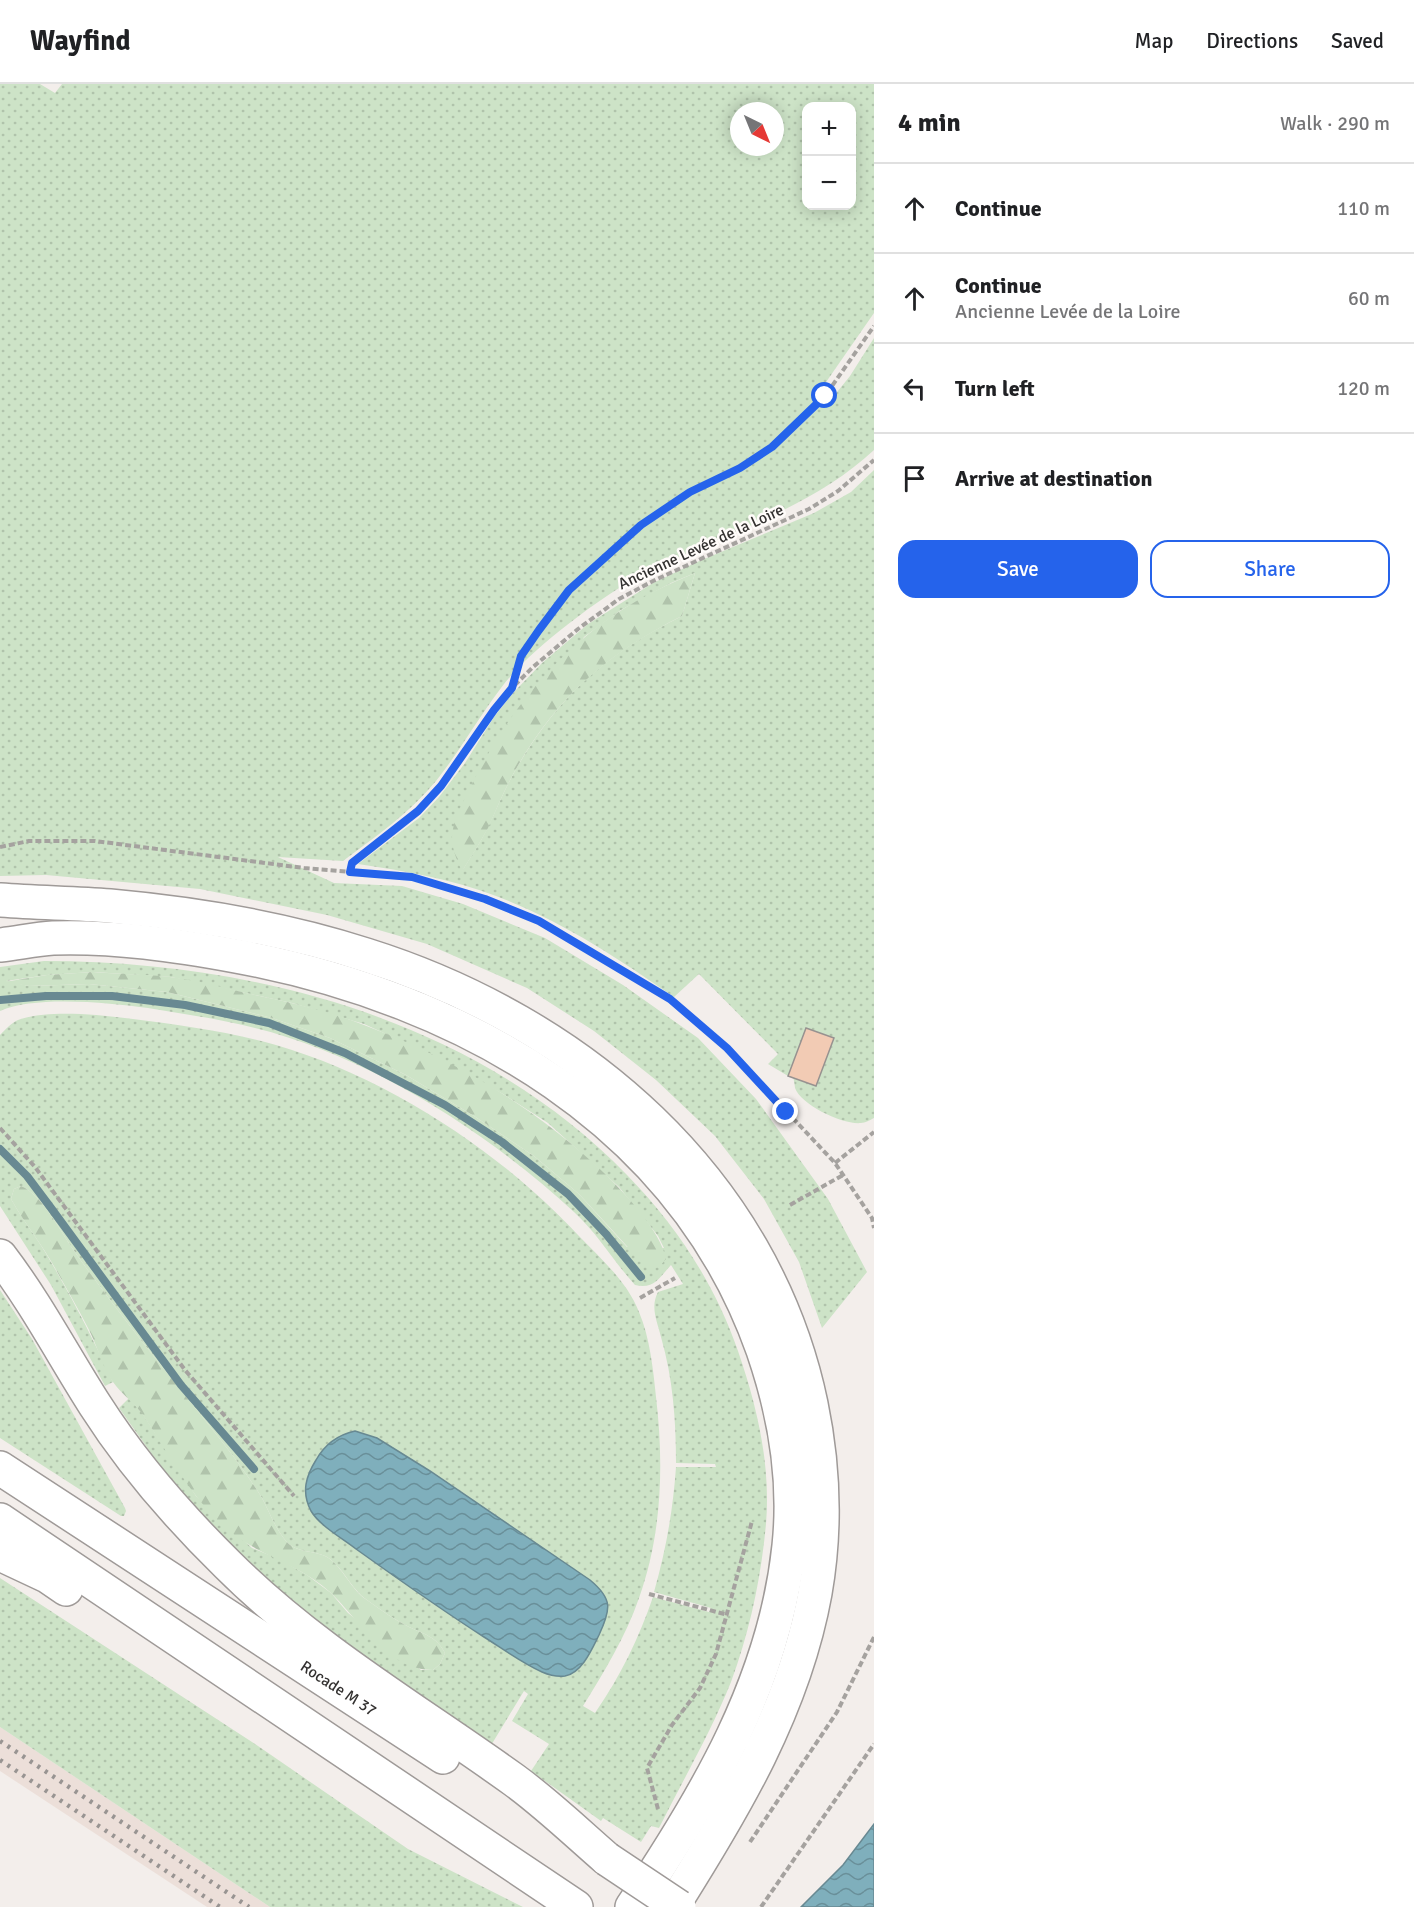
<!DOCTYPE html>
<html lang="en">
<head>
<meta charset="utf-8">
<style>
	:root { --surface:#fff; --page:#f6f6f6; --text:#202124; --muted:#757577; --line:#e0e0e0; --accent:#2563eb }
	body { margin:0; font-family:Signika,sans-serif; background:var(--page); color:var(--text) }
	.controls { position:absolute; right:18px; top:18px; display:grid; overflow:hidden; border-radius:12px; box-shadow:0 3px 15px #0003 }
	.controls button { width:54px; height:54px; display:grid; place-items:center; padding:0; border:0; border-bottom:2px solid var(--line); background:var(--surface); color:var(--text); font:30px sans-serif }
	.compass { position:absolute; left:730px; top:18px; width:54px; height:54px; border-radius:50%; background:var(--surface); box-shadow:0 3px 15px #0003; rotate:137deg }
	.stop { position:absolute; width:18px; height:18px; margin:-14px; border:4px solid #2563eb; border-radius:50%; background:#fff }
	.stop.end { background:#2563eb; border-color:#fff; box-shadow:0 2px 6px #0008 }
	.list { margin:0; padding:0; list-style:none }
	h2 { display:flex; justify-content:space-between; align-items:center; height:78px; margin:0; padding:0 24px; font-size:26px }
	h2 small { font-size:20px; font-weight:400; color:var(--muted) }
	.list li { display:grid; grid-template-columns:39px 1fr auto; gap:18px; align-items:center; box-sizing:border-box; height:90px; padding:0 24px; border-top:2px solid var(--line) }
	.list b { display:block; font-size:22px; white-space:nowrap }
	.list p { margin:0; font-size:20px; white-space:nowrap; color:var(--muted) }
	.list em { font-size:20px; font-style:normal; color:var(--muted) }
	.actions { display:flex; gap:12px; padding:18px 24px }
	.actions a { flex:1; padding:14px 0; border:2px solid var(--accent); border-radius:18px; text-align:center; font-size:21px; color:var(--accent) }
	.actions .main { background:var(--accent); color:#fff }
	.icon { flex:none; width:33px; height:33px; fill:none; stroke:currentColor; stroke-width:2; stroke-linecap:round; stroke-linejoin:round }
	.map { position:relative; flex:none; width:874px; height:1823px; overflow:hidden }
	header { display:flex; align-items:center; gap:36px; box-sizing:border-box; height:84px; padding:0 30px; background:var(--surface); border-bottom:2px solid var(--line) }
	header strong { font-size:28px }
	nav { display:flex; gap:33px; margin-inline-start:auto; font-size:21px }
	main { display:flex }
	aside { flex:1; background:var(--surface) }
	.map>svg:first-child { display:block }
	.built { fill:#ecdfd9 }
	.grass { fill:url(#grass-dots); fill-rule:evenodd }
	.forest { fill:url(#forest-firs) }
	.water { fill:url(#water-waves); stroke:#688992; stroke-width:1.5 }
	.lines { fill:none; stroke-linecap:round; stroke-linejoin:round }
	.stream { stroke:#688992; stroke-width:8 }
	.building { fill:#f2cbb4; stroke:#979290; stroke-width:1.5 }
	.highway-casing { stroke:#9f9a98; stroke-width:36 }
	.path { stroke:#a5a29f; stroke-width:4; stroke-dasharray:6 3; stroke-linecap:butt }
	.highway { stroke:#fff; stroke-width:33 }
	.rail { stroke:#989492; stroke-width:4.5; stroke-dasharray:3 6; stroke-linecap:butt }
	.highway-bridge-casing { stroke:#9f9a98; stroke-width:36; stroke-linecap:butt }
	.highway-bridge { stroke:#fff; stroke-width:33 }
	.route { stroke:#2563eb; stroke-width:8 }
	.labels { text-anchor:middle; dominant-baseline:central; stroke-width:5; stroke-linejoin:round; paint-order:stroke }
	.street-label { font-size:16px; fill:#333130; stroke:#fffcfa }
</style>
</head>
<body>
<header>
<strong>Wayfind</strong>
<nav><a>Map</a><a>Directions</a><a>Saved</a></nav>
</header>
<main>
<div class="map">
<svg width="874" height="1823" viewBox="0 0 874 1823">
	<defs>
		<pattern id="grass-dots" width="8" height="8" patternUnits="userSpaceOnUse" patternTransform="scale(1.5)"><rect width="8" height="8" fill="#cde3c7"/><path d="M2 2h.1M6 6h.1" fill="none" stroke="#b0c3ab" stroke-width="1.8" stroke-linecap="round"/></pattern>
		<pattern id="forest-firs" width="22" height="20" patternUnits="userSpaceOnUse" patternTransform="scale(1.5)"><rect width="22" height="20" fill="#cde3c7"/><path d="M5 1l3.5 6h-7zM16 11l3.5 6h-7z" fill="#b0c3ab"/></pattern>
		<pattern id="water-waves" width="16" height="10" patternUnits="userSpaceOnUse" patternTransform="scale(1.5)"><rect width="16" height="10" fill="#7fafbc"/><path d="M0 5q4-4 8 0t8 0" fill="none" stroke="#698f99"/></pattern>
	</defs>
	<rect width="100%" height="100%" fill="#f3eeeb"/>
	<path class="built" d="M0,1643L270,1823H207L0,1687Z"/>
	<g class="grass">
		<path d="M0,0H40L55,9L62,0H874V229L815,314L825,323L850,292L874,254V366C813,423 729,448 655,484C624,499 594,520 567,541C544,559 519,580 501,604C478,634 460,667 436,697C410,729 376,752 343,777L278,773L334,799L402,802L463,820L545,854L623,901L698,954L756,1015L828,1115L867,1188L822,1244L799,1178L764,1115L715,1052L656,996L594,947L527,904L427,860L327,831L200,805L46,791L0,792ZM806,22H852V122H806ZM739,27H775V63H739Z"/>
		<path d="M874,386V1034C870,1036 865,1039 861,1039C843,1041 801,1021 795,1004C795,1003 794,995 793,994L816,1002L833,954L806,944L788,992L768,980L778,970L699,890L674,913C618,874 560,836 496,812C451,795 405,787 358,780L419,734L439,713L465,679L494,633L513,609L542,579L588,540L653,499L697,478L814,429L851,408ZM695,489L682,532C606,570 559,611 516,685C505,704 497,724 488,743C481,758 471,772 462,787L584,553L621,526L671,499Z"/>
		<path d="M44,877C254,877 477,936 627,1091C676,1141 715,1200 738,1267C757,1322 771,1381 766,1440C761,1494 750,1547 731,1598C711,1648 683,1696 659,1744L651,1742L641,1758L603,1734L601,1737L531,1687L549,1660L512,1637L528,1610L524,1607L490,1663L316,1542L149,1395L151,1369L119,1324L129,1314L142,1329L196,1412L252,1464L279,1475L307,1491L331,1509L348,1529L421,1586H433L440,1580L445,1569C437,1553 424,1550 409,1543C395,1536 381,1526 367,1516C351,1505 343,1483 327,1473C314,1466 295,1469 286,1457C273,1442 268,1422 257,1406C233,1369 204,1336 177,1301C141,1257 105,1211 72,1164C60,1146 41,1110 21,1102L14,1105L11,1115C23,1137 39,1156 51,1178C74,1217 94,1257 113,1298L105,1302L51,1201L0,1122V951C5,946 11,939 18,936C48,925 101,931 133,935C181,941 230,948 276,961C386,993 500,1067 578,1151C600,1174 627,1197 639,1228C650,1254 653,1285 656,1313C664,1380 662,1450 639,1514C626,1552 604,1588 583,1622L595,1629C620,1593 639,1554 653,1513L709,1528L711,1524L654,1508C666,1466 673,1426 676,1383H716L715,1380L676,1379C676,1336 673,1295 661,1253C657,1237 650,1223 658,1208L683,1200L671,1181C660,1193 654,1206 635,1201C614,1178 598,1150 574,1128C489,1049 369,972 255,944C220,935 184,930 148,924C110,919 36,911 0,927V883ZM93,888L171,893L292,919L364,940L428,969L503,1010L548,1039L619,1103L658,1152L664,1164L627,1163L579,1110L534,1072L474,1032L406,991L330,954L272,934L167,908L89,900L29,902L6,897L47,891Z"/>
		<path d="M0,1206L32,1255L125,1424L126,1427L124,1432H121L0,1354Z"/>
		<path d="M0,1494L252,1658L408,1765L523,1823H270L0,1643Z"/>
	</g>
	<g class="forest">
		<path d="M695,489L682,532C608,569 557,613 516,685C505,704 497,724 488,744C480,759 471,773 462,787C457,776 452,766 452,753C453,735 462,721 469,706C498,646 534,596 585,553C617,525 656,505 695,489Z"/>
		<path d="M93,888C118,890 144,890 170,893C195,896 221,903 246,909C285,917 326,926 364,941C452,974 535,1023 603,1088C623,1107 661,1147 666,1175L660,1182L653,1185L646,1183L579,1110L534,1072L474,1032L406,991L330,954L272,934L167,908L89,900L29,902L4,898L47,891Z"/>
		<path d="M21,1102C41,1110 60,1146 72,1164C105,1211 141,1257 177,1301C204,1336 233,1369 257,1406C268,1422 273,1442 286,1457C295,1469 314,1466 327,1473C343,1483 351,1506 367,1516C381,1526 395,1536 409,1543C424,1550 437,1553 445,1569L440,1580L433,1586C388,1586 360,1537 331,1509C300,1480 258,1472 227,1445C191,1414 169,1370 143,1331C135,1319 121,1310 113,1298C102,1282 97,1261 88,1244C78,1224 66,1204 55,1184C42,1160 24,1139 11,1115L14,1105Z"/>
	</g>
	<g class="water">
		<path d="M355,1347L377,1354L430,1387L590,1496C613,1515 611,1525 599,1551C592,1565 582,1589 565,1592C557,1593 549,1591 542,1588C522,1579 503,1565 484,1553C440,1525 398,1495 356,1465C342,1454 320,1442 311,1427C301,1408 306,1392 316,1376C325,1360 337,1351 355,1347Z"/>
		<path d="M874,1740V1823H801L843,1781Z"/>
	</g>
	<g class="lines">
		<g class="stream">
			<path d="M0,916L46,912H112L185,921L269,939L345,969L445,1021L502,1058L568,1110L606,1150L641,1193"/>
			<path d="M0,1065L27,1092L51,1124L181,1301L254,1385"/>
		</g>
	</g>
	<path class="building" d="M806,944L834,954L816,1002L788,992Z"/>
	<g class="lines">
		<g class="highway-casing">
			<g id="highway">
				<path d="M0,816C37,819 74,819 110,822C198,830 283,844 366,871C579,938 764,1095 811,1320C824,1383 826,1446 815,1509C794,1625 734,1725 672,1823"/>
				<path d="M0,861C18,859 36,855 53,854C114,852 176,861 236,872C464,914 682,1037 763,1266C784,1327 796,1396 789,1462C775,1597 706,1713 632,1823"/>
				<path d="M0,1172C36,1219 63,1271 95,1321C132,1379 179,1433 228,1481C312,1565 418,1627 514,1696C547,1720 577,1749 607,1775"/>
				<path id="s1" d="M0,1384L443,1673"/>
				<path d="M0,1436L576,1823"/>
				<path d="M0,1470L47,1492L66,1505"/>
			</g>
		</g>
		<g class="path">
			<path d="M512,603L521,572L539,546L569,506L641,441L690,408L740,384L772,363L825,312L874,242"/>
			<path d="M0,763L29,757H95L304,784L412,793L485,815L539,837L671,915L727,964L835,1079L872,1134L874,1144"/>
			<path d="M350,788L352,779L418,727L441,702L494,626L512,604L533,583L578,545L619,515L653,497L809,425L838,407L874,376"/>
			<path d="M0,1044L35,1083L185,1286L294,1412"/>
			<path d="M835,1079L874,1048"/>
			<path d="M790,1121L843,1091"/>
			<path d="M640,1214L675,1194"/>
			<path d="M649,1510L728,1531"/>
			<path d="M658,1725L647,1684L672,1641L700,1604L716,1570L752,1437"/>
			<path d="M750,1758L837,1628L874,1553"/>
			<path d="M761,1823L874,1660"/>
		</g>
		<use href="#highway" class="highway"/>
		<g class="rail">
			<path d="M0,1657L249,1823"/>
			<path d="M0,1676L220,1823"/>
		</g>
		<g class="highway-bridge-casing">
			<path id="highway-bridge" d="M607,1775L679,1823"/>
		</g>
		<use href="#highway-bridge" class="highway-bridge"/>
	</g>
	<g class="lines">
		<path class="route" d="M786,1028L727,964L670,915L539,837L485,815L412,793L350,788L352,779L418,727L441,702L494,626L512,604L521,572L539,546L569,506L641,441L690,408L740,384L772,363L825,312"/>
	</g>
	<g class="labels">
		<g class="street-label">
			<text transform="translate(701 463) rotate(-25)">Ancienne Levée de la Loire</text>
			<text stroke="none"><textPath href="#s1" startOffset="404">Rocade M 37</textPath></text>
		</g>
	</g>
</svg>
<div class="controls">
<button>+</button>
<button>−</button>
</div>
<svg class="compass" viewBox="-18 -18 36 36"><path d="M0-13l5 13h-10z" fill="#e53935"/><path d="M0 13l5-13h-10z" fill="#757577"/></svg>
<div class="stop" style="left:825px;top:312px"></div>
<div class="stop end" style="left:786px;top:1028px"></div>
</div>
<aside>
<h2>4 min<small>Walk · 290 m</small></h2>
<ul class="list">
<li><svg class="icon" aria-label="ahead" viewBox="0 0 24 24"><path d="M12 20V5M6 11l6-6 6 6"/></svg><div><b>Continue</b></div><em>110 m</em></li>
<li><svg class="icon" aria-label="ahead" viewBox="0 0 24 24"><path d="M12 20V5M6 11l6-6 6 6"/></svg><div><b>Continue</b><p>Ancienne Levée de la Loire</p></div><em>60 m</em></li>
<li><svg class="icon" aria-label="left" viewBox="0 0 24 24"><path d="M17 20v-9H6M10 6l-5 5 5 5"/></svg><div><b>Turn left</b></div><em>120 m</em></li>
<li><svg class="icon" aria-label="arrive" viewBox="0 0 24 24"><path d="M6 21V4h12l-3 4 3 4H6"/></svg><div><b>Arrive at destination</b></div></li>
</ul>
<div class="actions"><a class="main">Save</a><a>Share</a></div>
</aside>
</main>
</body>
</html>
